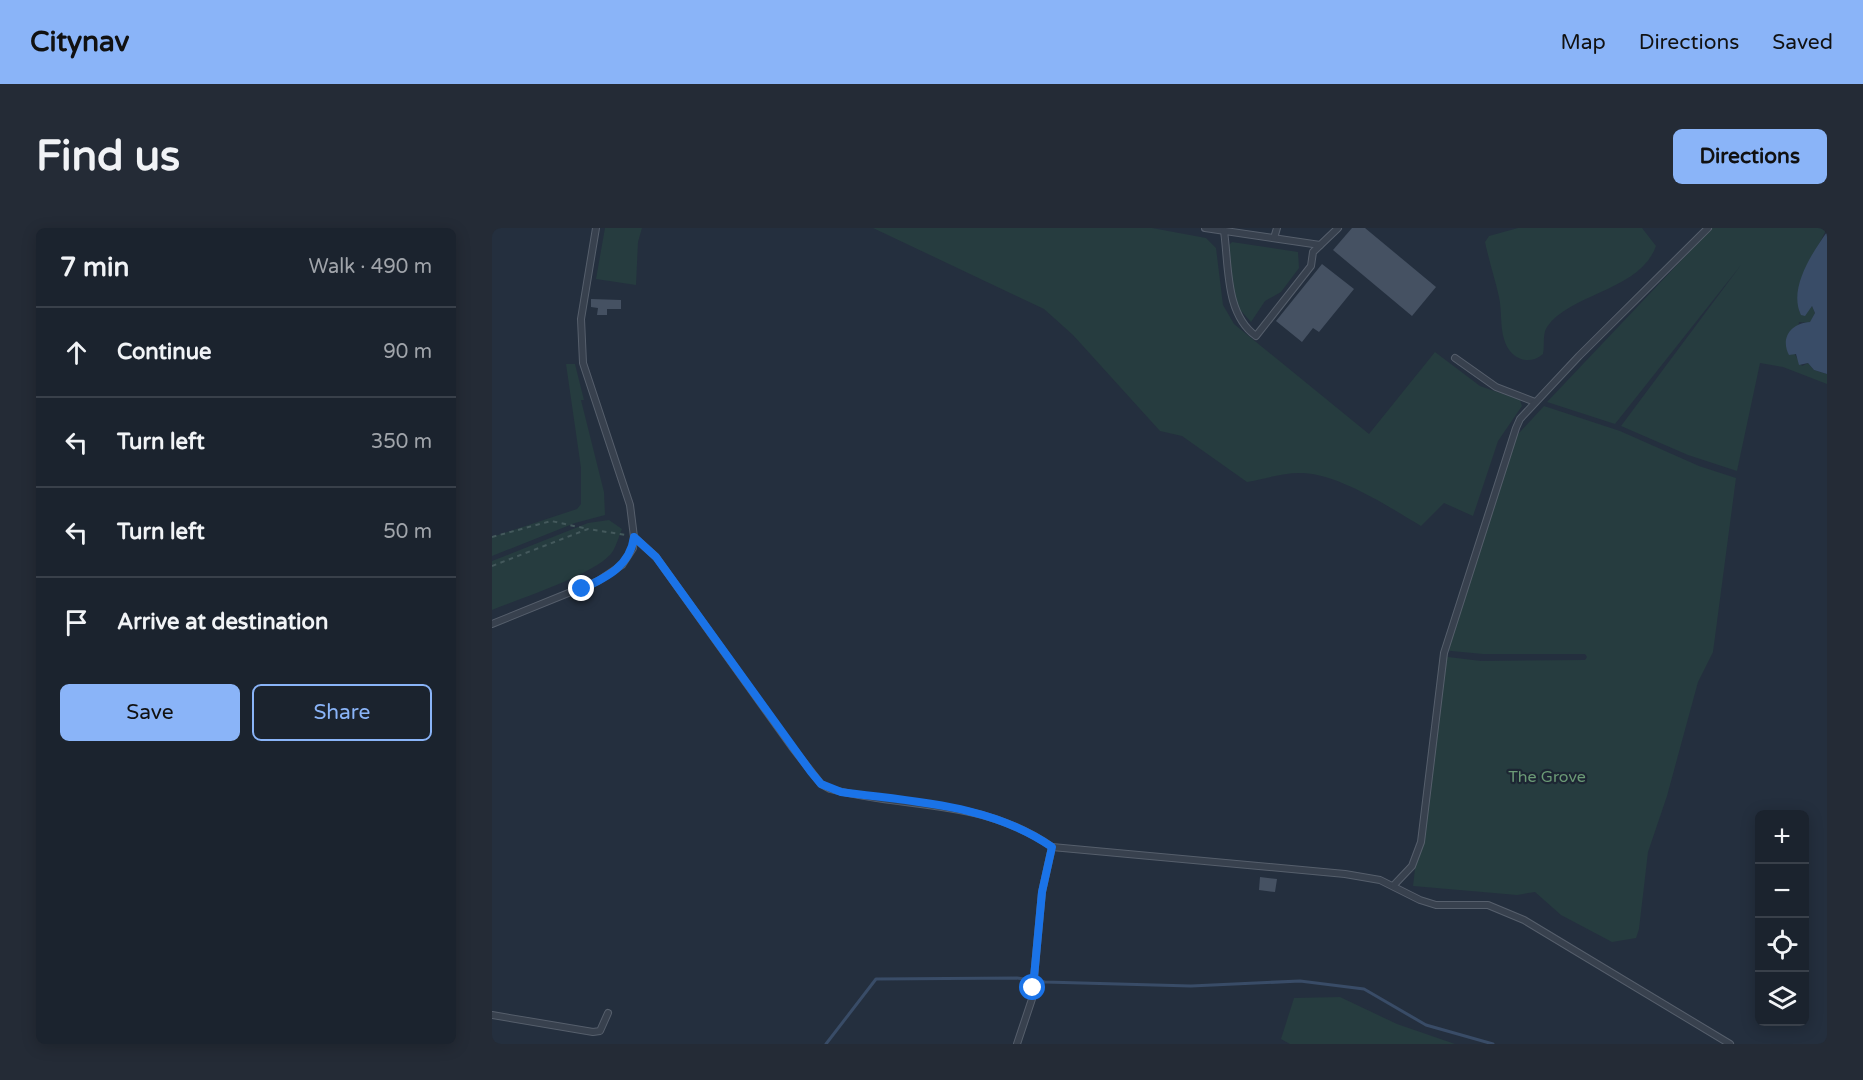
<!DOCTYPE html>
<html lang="en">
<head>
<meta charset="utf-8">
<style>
	:root { --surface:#1b232e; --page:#242b36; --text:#f1f3f6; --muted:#a0a4aa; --line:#39404a; --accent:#8ab4f8 }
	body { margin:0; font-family:"Varela Round",sans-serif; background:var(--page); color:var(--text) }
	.controls { position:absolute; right:18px; bottom:18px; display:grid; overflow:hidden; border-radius:9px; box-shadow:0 3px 15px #0003 }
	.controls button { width:54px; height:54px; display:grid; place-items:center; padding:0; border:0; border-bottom:2px solid var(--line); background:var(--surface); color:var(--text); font:30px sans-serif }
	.stop { position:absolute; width:18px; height:18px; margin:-14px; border:4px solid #1a73e8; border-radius:50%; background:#fff }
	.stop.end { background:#1a73e8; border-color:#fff; box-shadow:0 2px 6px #0008 }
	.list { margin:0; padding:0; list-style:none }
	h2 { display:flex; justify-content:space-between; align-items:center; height:78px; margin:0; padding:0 24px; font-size:26px }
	h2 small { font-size:20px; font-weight:400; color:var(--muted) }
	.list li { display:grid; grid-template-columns:39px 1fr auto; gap:18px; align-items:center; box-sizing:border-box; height:90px; padding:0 24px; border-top:2px solid var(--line) }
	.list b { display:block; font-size:22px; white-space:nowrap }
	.list em { font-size:20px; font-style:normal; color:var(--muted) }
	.actions { display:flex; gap:12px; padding:18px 24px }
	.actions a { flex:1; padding:14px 0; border:2px solid var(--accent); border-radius:9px; text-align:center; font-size:21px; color:var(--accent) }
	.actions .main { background:var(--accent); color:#111 }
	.icon { flex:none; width:33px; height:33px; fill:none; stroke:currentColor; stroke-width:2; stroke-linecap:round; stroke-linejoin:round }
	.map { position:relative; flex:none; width:1335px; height:816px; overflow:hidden; border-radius:9px }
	header { display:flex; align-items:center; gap:36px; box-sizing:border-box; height:84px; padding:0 30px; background:var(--accent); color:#111 }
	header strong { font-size:28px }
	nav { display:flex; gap:33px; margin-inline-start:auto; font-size:21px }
	.intro { display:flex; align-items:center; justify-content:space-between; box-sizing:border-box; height:144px; padding:0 36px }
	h1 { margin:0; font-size:42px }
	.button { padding:15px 27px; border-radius:9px; background:var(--accent); color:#111; font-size:21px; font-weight:700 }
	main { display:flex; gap:36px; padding:0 36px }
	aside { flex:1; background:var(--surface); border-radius:9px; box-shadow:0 3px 15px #0003 }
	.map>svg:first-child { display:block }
	.green { fill:#263c3f }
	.water { fill:#394c67 }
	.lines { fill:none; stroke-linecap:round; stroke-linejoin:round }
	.stream { stroke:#394c67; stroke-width:3 }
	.building { fill:#455162 }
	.service-casing { stroke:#565f6c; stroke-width:8 }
	.path { stroke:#44595c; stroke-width:2; stroke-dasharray:4.5 4.5; stroke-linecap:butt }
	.service { stroke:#38414e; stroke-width:6 }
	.route { stroke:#1a73e8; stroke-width:8 }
	.labels { text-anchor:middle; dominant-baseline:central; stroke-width:4.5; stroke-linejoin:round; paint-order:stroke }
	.park-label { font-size:16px; fill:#6b9a76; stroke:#1d2633 }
</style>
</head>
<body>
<header>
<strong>Citynav</strong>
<nav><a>Map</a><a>Directions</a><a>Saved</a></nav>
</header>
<div class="intro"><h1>Find us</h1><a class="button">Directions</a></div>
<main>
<aside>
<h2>7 min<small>Walk · 490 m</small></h2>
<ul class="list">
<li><svg class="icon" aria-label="ahead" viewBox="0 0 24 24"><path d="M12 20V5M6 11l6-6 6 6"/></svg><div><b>Continue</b></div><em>90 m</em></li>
<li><svg class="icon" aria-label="left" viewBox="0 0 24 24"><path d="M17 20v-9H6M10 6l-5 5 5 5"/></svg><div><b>Turn left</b></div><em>350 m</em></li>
<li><svg class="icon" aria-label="left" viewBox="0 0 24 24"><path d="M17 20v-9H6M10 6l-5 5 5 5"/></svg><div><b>Turn left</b></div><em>50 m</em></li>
<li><svg class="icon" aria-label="arrive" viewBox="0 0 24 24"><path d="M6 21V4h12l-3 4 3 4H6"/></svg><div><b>Arrive at destination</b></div></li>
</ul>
<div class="actions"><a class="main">Save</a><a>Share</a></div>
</aside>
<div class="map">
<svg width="1335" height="816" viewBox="0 0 1335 816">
	<rect width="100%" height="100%" fill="#242f3e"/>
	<g class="green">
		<path d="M113,0H150L146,14L144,57L104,51Z"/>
		<path d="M381,0H660L714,10L724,20L731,77L742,96L877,206L943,124L988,158L1028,172L1030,178L1006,213L981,288L952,275L929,298C897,279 849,247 811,245C793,244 773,251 755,254L690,208L668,203L581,107L552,81Z"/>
		<path d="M1026,0H1150L1164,18C1148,63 1078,65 1055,99C1050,107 1053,117 1051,126C1036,139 1017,130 1012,111C1008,98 1010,83 1007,69C1003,51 997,33 993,14L997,8Z"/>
		<path d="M1220,0H1335L1309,53L1307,84L1320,78L1323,85L1318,95L1307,94L1302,125L1310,138L1316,135L1322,142L1335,146V156L1291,139L1268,135L1245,243L1196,227L1129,198L1249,37L1123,196L1055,174Z"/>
		<path d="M740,14L806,24L807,40L789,64L773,73L759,94L743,76L735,19Z"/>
		<path d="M74,136H83L92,172H89L112,264L113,287L83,295L0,328V309L85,281L89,276V240Z"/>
		<path d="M1052,178L1128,203L1207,238L1244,250L1221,424L1206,454L1175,568L1156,624L1147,701L1144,710L1120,714L1069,687L1043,664L1025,667L921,658L948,428L989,433L1093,432L1095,429L1093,426H991L949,422L1016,217Z"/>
		<path d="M117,292L130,301C127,308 125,316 121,323C108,345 26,371 0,382V333L96,295Z"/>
		<path d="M848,769L905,796L963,816H798L789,811L802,770Z"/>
	</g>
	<path class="water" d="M1335,4V146L1322,142L1316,135L1307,137L1304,126L1297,127C1288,110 1299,95 1318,94L1323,85L1320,78L1313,88L1309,87C1296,61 1320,25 1335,4Z"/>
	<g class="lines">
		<path class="stream" d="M334,816L384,751L525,750L553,754L699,758L808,753L872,761L934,797L1001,816"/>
	</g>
	<g class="building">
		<path d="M860,0H873L944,59L920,88L841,22Z"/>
		<path d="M830,36L862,61L827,104L821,100L810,114L784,93Z"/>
		<path d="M99,71L129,72V81H115V87H105L106,80L99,79Z"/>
		<path d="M768,649L785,651L783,664L767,662Z"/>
	</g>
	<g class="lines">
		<g class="service-casing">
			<g id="service">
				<path d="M713,0L828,17"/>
				<path d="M732,3C737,38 733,86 764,108L819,38L821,24L846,0"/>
				<path d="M782,10L785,0"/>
				<path d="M963,130L1004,159L1043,174"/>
				<path d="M142,309L164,329L300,519L329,556L338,561C418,582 487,569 560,619L853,646L888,652L928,672L944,677H996L1032,692L1238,816"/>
				<path d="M0,396L106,353L130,337L141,320L142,309L138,277L91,135L89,91L104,0"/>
				<path d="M902,657L920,638L929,614L952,425L1024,200L1028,191L1087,128L1216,0"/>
				<path d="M0,787L101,804L108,803L116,785"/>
				<path d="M525,816L540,771L550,664L560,619"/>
			</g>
		</g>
		<g class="path">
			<path d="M0,309L59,293L96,301"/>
			<path d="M0,338L96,301L134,307"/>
		</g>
		<use href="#service" class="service"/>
	</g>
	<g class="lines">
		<path class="route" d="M90,361C115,349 138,338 142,309L164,329L319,544L329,556L349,564C421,574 498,576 560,619L550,664L541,760"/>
	</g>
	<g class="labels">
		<g class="park-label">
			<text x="1055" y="549">The Grove</text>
		</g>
	</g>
</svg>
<div class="controls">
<button>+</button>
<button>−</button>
<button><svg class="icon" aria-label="locate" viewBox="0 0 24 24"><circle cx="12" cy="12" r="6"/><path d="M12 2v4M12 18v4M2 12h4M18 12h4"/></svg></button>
<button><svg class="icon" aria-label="layers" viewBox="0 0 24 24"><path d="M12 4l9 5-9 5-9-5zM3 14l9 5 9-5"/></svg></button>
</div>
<div class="stop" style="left:541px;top:760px"></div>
<div class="stop end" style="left:90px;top:361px"></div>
</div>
</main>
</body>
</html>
